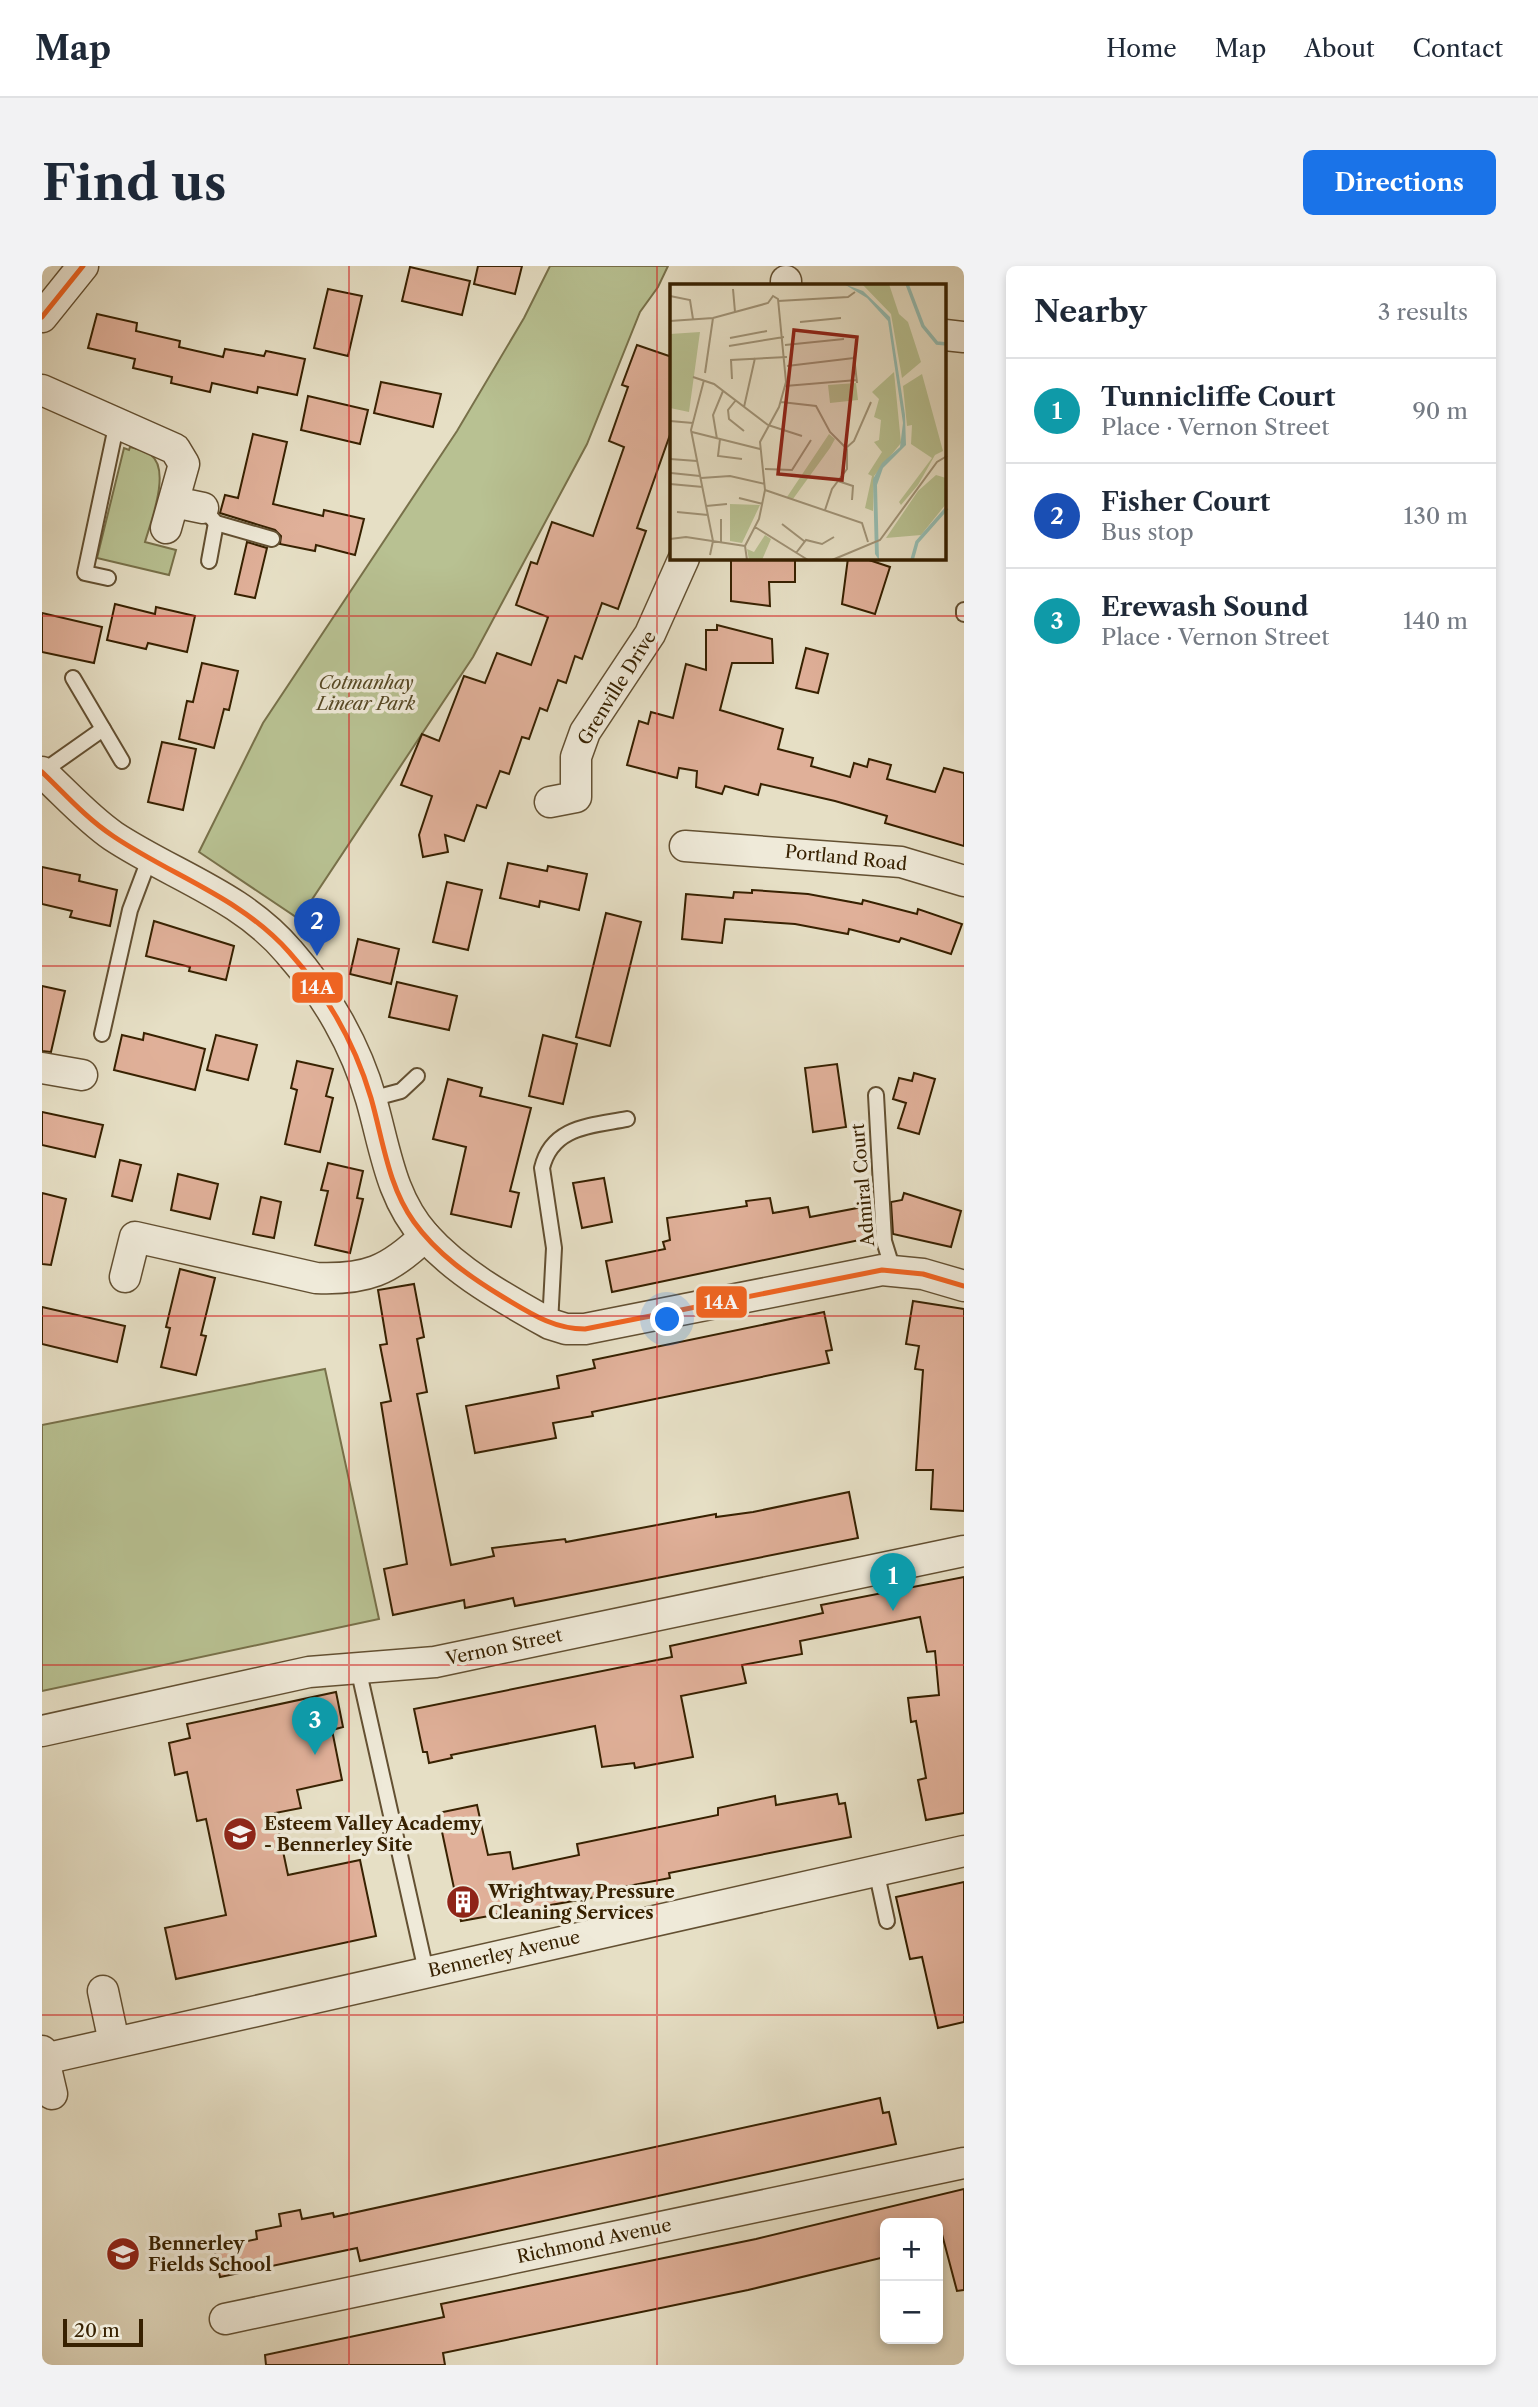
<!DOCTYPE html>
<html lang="en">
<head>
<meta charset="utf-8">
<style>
	:root { --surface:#fff; --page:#f2f2f3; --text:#1f2937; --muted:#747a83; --line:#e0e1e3; --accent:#1a73e8 }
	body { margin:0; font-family:"Libre Caslon Text",serif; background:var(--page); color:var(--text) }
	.controls { position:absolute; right:21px; bottom:21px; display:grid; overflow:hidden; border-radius:10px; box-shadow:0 4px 10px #0003 }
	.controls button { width:63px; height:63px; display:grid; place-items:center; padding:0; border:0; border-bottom:2px solid var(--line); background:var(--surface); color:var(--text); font:35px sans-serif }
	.scale { position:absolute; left:21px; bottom:18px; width:80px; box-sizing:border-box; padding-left:7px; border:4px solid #372101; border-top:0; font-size:19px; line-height:24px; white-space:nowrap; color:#372101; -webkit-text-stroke:5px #efead9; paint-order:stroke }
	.you { position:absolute; left:626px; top:1054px; width:24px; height:24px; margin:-18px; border:5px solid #fff; border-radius:50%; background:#1a73e8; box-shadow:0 0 0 10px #1a73e833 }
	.badge { display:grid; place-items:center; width:46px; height:46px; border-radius:50%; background:var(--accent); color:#fff; font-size:23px; font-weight:700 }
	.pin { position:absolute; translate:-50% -58px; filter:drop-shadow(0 2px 4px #0008) }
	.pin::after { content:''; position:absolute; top:37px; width:24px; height:21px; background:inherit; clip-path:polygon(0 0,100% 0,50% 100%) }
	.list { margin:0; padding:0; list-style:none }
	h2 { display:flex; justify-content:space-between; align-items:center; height:91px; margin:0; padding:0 28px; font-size:30px }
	h2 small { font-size:23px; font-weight:400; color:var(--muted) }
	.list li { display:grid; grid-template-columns:46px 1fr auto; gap:21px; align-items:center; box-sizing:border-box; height:105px; padding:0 28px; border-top:2px solid var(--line) }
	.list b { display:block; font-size:26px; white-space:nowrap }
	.list p { margin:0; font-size:23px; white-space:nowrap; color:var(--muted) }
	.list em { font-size:23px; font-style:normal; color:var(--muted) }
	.map { position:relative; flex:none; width:922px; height:2099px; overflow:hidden; border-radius:10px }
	header { display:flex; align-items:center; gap:42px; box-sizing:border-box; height:98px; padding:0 35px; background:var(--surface); border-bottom:2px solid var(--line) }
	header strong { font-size:33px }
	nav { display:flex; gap:38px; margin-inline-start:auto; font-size:24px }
	.intro { display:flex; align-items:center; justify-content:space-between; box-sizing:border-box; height:168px; padding:0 42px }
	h1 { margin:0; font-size:49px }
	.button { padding:18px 32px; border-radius:10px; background:var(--accent); color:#fff; font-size:24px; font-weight:700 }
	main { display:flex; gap:42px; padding:0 42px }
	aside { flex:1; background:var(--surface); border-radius:10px; box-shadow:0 4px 10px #0003 }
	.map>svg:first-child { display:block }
	.green { fill:#b8c192; stroke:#78714a; stroke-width:2 }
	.building { fill:#e0b099; stroke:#372101; stroke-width:2 }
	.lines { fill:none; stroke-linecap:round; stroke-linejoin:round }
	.lane-casing { stroke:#635032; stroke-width:18 }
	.street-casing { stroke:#635032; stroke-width:33 }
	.lane { stroke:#efead9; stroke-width:14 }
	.street { stroke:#efead9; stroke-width:30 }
	.bus-1-casing { stroke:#efead9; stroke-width:10 }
	.bus-1 { stroke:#f26522; stroke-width:5 }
	.grid { fill:none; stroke:#d62828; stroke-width:2; stroke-opacity:0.55 }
	.labels { text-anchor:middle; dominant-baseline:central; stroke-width:7; stroke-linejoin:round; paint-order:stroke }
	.park-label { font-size:18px; font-style:italic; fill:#574925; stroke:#efead9 }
	.street-label { font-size:18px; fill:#372101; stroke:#efead9 }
	.poi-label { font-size:18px; font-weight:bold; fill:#372101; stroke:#efead9; text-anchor:start }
	.inset-river { fill:none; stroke:#96bdb2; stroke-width:3.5 }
	.inset-road { fill:none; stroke:#a09377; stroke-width:2 }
	.view { fill:#8f2418; fill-opacity:0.15; stroke:#8f2418; stroke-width:3.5 }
	.inset-edge { fill:none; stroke:#372101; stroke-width:3.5 }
	.line-badge { stroke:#efead9; stroke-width:2.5 }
	.badge-label { font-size:19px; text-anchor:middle; font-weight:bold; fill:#fff }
</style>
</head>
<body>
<header>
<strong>Map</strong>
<nav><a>Home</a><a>Map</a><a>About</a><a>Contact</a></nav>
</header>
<div class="intro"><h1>Find us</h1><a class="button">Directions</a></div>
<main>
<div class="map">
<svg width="922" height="2099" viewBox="0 0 922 2099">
	<rect width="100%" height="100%" fill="#e6dfc5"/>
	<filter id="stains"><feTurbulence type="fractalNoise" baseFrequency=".00286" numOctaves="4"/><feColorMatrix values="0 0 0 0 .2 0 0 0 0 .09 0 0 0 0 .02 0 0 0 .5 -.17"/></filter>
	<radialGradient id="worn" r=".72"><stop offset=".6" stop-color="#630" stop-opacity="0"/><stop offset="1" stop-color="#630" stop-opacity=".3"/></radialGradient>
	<g class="green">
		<path d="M508,0H626L616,21L598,46L545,178L431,391L257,653L157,586L221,457L415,165L482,52Z"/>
		<path d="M88,181C95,183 103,184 109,189C129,204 109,255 103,276L134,284L127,309L55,292L82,182L87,184Z"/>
		<path d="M283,1103L337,1353L0,1425V1159Z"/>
	</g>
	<g class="building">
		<path d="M436,0H480L473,28L432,18Z"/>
		<path d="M368,1L428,15L420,49L360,35Z"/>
		<path d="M286,23L320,30L306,90L272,82Z"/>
		<path d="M55,48L95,57L94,65L138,75L137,81L181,91L183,83L222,90L224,85L263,93L255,129L216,121L215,127L170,117L168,126L129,117L130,111L91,102L93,93L46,82Z"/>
		<path d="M595,79L630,91V163L595,262L604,265L576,343L560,337L540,393L533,390L524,417L516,414L505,445L498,442L487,473L480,471L467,508L458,505L444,542L435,539L422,575L403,569L406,586L381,591L377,569L390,530L359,519L380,468L397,475L422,410L443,417L455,387L489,399L506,351L474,339L489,296L495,298L510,256L551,270L582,181L567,175L586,121L580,119Z"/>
		<path d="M339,116L399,128L391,161L332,147Z"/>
		<path d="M266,130L326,144L318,178L259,164Z"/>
		<path d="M211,168L245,176L231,238L281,250L282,244L322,253L313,289L274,279L273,285L238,278L239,270L233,264L178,247L183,229L196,232Z"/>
		<path d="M205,276L225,282L213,332L193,328Z"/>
		<path d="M689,292H753V316H727L728,340L689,335Z"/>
		<path d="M806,292H821L848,301L833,348L800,338Z"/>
		<path d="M73,338L113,348L114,341L153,350L145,386L106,377L104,383L65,374Z"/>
		<path d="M0,347L60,361L52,397L0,386Z"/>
		<path d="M675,359L730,373L731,397H690L678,444L741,463L736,483L771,492L769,500L808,511L812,497L825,501L827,493L849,499L845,513L893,526L902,502L922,507V580L843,557L845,550L793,535L719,518L716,529L683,520L680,528L654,521L655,505L637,502L635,512L585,499L597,455L606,458L609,446L631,452L644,398L664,404V364H675Z"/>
		<path d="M764,382L786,388L776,427L754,422Z"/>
		<path d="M160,397L196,405L187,444L182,443L172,482L137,473L145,435L151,436Z"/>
		<path d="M120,476L154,483L141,544L106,536Z"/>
		<path d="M466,597L505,605L506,600L545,608L537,644L498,635L497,641L458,632Z"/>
		<path d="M0,601L38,609L37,615L75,624L68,660L28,651L30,645L0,638Z"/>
		<path d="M405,616L440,624L426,684L391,676Z"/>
		<path d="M710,624L766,628L820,638L821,634L875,648L876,643L920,658L909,688L859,672L857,676L807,663L806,668L753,658L683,653L680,677L640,673L644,628L691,632L692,626L710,627Z"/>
		<path d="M564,647L599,656L568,780L534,771Z"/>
		<path d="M112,655L192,680L184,714L147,705L148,701L104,690Z"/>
		<path d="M316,673L357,683L349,718L308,708Z"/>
		<path d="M355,716L415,730L407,764L347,751Z"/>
		<path d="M0,720L23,725L9,786L0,785Z"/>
		<path d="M102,767L163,783L153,824L72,804L80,769L101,774Z"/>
		<path d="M174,769L215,779L206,814L165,804Z"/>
		<path d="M501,769L535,778L521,838L487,830Z"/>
		<path d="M255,795L291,803L284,830L291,832L278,886L243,878L255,824L249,822Z"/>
		<path d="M795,798L804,861L771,866L763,802Z"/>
		<path d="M872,807L893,813L877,868L856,862L864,837L851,833L857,812L870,815Z"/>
		<path d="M406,813L440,822L438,830L489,842L468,925L477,927L469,961L409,948L424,881L391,873Z"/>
		<path d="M0,846L61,859L53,891L0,879Z"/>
		<path d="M78,894L99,899L90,935L70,930Z"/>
		<path d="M286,897L321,905L315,932L321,933L308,987L273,979L286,925L279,924Z"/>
		<path d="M136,908L176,918L168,953L129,944Z"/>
		<path d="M562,912L570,956L540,962L531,917Z"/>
		<path d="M0,927L24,933L9,999L0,998Z"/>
		<path d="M862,927L919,945L909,981L851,968L849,936L860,934Z"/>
		<path d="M219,931L239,936L232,972L211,968Z"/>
		<path d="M728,932L731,947L766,941L768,951L826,940L828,957L831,948L832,971L570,1026L564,995L623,983L621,976L628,974L625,952L705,940L704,935Z"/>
		<path d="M138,1003L173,1012L159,1069L164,1070L154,1109L119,1101L128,1062L124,1061Z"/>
		<path d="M372,1018L382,1071L375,1073L385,1126L375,1128L409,1299L452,1290L450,1282L523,1273L524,1276L674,1248V1251L711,1246L807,1226L816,1272L504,1334L473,1340L471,1332L423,1342L422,1334L351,1349L342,1303L365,1298L339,1137L349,1135L338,1079L345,1078L336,1024Z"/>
		<path d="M871,1035L922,1043V1245L889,1243L891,1204H874L881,1104L873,1103L877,1080L864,1078Z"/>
		<path d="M0,1041L83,1060L75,1096L0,1078Z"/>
		<path d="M782,1046L790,1084L784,1085L787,1097L550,1146L551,1150L511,1157L514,1172L433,1187L424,1140L517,1122L515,1110L553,1102L551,1094Z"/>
		<path d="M922,1311V1547L884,1554L876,1514L884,1512L874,1455L869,1456L866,1432L897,1429L893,1385L885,1386L878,1351L758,1375L760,1388L700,1399L704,1417L639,1430L651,1491L593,1502L592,1497L560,1501L553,1460L409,1489L410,1492L387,1497L385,1486H381L372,1443L630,1391L628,1380L781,1347L779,1339Z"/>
		<path d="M294,1426L301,1461L290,1464L300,1514L255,1524L259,1542L233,1547L246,1609L318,1594L334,1670L134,1713L123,1662L184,1649L164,1553L155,1555L145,1506L133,1509L127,1477L148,1472L145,1458Z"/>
		<path d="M795,1528L797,1538L803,1537L809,1571L627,1607L628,1612L581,1621L582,1626L419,1655L396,1547L435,1539L446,1589L468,1586L471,1603L537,1589L535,1578L676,1549V1542L733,1530L734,1539Z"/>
		<path d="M922,1616V1756L896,1762L880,1691L868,1693L854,1631Z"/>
		<path d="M838,1832L841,1847L847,1846L854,1878L318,1995L315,1982L178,2011L172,1982L215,1973L214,1965L239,1960L237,1948L258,1944L260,1953L291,1947L292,1951Z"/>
		<path d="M922,1923V2024L915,2025L897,1957H843V1991L706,2024L401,2087L403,2099H224L223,2089L402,2051L399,2038L714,1973Z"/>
	</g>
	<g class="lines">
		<g class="lane-casing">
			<g id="lane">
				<path d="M161,242L174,257L230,273"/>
				<path d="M167,295L174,257"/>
				<path d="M66,312L43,307L75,156"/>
				<path d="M922,344V348"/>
				<path d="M31,412L80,495"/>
				<path d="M0,506L61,463"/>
				<path d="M60,768L88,644L108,591"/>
				<path d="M834,829L842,975L851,1004"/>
				<path d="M329,833L359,825L375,810"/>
				<path d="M508,1058L512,982L500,902C510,860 549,860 585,853"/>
				<path d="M316,1402L384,1705"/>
				<path d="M834,1604L845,1655"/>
			</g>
		</g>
		<g class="street-casing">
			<g id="street">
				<path d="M744,15V19"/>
				<path d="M0,51L41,0"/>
				<path d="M903,69L922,71"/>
				<path d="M0,124L133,183L142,198L124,262"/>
				<path d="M132,236L161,242"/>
				<path d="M0,506C23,527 45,552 71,570C130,609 200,630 247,686C284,728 314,780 329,833C343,881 348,931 383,970C417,1008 465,1034 508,1058L524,1063H543L840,1004L881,1008L922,1020"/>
				<path d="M508,536L534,531V491L543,466L608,368L642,292"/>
				<path d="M643,580L859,596L922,615"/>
				<path d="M0,802L40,809"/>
				<path d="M83,1011L93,971L274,1012C324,1014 347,1005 383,970"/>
				<path d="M0,1465L267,1406L393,1396L922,1285"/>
				<path d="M61,1725L72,1776"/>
				<path d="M0,1785L10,1828"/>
				<path d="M2,1793L922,1585"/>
				<path d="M183,2053L922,1897"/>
			</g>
		</g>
		<use href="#lane" class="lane"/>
		<use href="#street" class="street"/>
		<g class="bus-1-casing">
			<g id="bus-1">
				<path d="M0,51L41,0"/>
				<path d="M0,506C23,528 44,552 71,570C130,610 198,631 247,686C284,727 313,778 329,832C341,874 346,920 372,956C395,988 428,1011 461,1031C488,1047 511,1063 543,1063L840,1004L881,1008L922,1020"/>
			</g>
		</g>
		<use href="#bus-1" class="bus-1"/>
	</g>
	<path class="grid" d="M307,0V2099M615,0V2099M0,350H922M0,700H922M0,1050H922M0,1399H922M0,1749H922"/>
	<defs>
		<g id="school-disc" transform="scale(1.75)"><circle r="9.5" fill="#8f2418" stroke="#efead9"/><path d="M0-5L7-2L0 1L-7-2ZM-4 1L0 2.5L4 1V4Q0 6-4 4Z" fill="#fff"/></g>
		<g id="building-disc" transform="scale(1.75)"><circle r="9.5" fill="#8f2418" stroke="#efead9"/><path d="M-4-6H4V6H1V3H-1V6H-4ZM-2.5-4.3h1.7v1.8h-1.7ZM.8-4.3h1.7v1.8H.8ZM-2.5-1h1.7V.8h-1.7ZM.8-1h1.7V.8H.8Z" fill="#fff"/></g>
	</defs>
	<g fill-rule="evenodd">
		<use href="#school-disc" x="198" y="1568"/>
		<use href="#building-disc" x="421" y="1636"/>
		<use href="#school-disc" x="81" y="1988"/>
	</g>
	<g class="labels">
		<g class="park-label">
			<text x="324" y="417">Cotmanhay<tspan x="324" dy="21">Linear Park</tspan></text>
		</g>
		<g class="street-label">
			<text transform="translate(575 422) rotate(-58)">Grenville Drive</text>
			<text transform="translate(804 592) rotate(6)">Portland Road</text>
			<text transform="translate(821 919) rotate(-95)">Admiral Court</text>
			<text transform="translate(462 1381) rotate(-12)">Vernon Street</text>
			<text transform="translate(462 1688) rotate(-13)">Bennerley Avenue</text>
			<text transform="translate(552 1975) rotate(-12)">Richmond Avenue</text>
		</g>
		<g class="poi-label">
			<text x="222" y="1558">Esteem Valley Academy<tspan x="222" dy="21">- Bennerley Site</tspan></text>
			<text x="446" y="1626">Wrightway Pressure<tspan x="446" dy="21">Cleaning Services</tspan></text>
			<text x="106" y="1978">Bennerley<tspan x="106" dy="21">Fields School</tspan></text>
		</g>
	</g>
	<g transform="translate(628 18)">
		<rect width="276" height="276" fill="#e6dfc5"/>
		<path d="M192,0H219L229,30L238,38L251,78L232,94L221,30ZM30,48L19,128L0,124V50ZM224,88L231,159L204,192L203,227L195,224L202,192L198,190L212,168L204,158L209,156L211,136L204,133L209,115L202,108ZM252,90L273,167L265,171L248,201L231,221L229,218L262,174L241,160L242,141L237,142L233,102ZM186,99L188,116L160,119L158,101ZM159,150L165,155L160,164L123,215L117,213ZM266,191L276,194V220L251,251L216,254L248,207ZM60,220L90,221L72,259L60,257ZM95,251L101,255L92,276H79L77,265L84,268Z" fill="#b8c192"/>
		<path d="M174,0L193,7L220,33L235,131L236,161L213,184L207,201L209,276L205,270L203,195L212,179L230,163L233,139L218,37L197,14Z" fill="#96bdb2"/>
		<path class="inset-river" d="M237,0L253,42L267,59L277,60M242,276L247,258L277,224"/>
		<path class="inset-road" d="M63,5L65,28M0,12L20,16L23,35M108,17L178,13L185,8M0,37L43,34L98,19L103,12L108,15L116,98L109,123L90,158L95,206L89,235L75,262L77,276M130,38L171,34M60,54L97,47M115,61L174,55M59,62L114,53M184,72L187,99M117,82L184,74M35,89L43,34M23,93L44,100L98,141M62,95L61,76L117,73M34,96L21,146L43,257L40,271M115,102L187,96M66,116L58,126L59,135L74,147M111,118L146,122L160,148L177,165V185L162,205L155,226M74,123L85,74M0,137L23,139M98,141L132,152M22,148L90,165M47,155L43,131L53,107M50,155L48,172L72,175M176,164L184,157L201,118M0,175L27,177M95,185L122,186L141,156M1,189L30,192M31,194L60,192L95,200M168,197L183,202L182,216M0,200L33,203M95,206L192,239L198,258M69,214L93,220M36,222L57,220M7,228L38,231M51,235V258M112,240L134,257M85,243L138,276M0,255L16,253L75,262M126,269L136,256L152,260L164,253M162,276L210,256L267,178L277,172"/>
		<path class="view" d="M124,46L187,53L172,196L108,190Z"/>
		<rect width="276" height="276" class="inset-edge"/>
	</g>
	<g class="line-badge">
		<rect x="249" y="705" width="53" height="33" rx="7" fill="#f26522"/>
		<rect x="653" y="1019" width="53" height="34" rx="7" fill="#f26522"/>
	</g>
	<g class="badge-label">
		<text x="275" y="728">14A</text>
		<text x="679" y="1043">14A</text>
	</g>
	<rect width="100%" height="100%" filter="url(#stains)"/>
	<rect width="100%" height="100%" fill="url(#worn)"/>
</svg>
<div class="controls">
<button>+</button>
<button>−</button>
</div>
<div class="scale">20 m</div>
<div class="you"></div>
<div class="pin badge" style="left:851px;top:1345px;background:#0f9aa8">1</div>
<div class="pin badge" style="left:275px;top:690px;background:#1a4fb4">2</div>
<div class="pin badge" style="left:273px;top:1489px;background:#0f9aa8">3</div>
</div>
<aside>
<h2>Nearby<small>3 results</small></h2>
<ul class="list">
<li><span class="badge" style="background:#0f9aa8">1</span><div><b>Tunnicliffe Court</b><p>Place · Vernon Street</p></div><em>90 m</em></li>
<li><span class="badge" style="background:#1a4fb4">2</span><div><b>Fisher Court</b><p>Bus stop</p></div><em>130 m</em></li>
<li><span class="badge" style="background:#0f9aa8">3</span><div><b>Erewash Sound</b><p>Place · Vernon Street</p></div><em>140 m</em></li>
</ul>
</aside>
</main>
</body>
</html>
